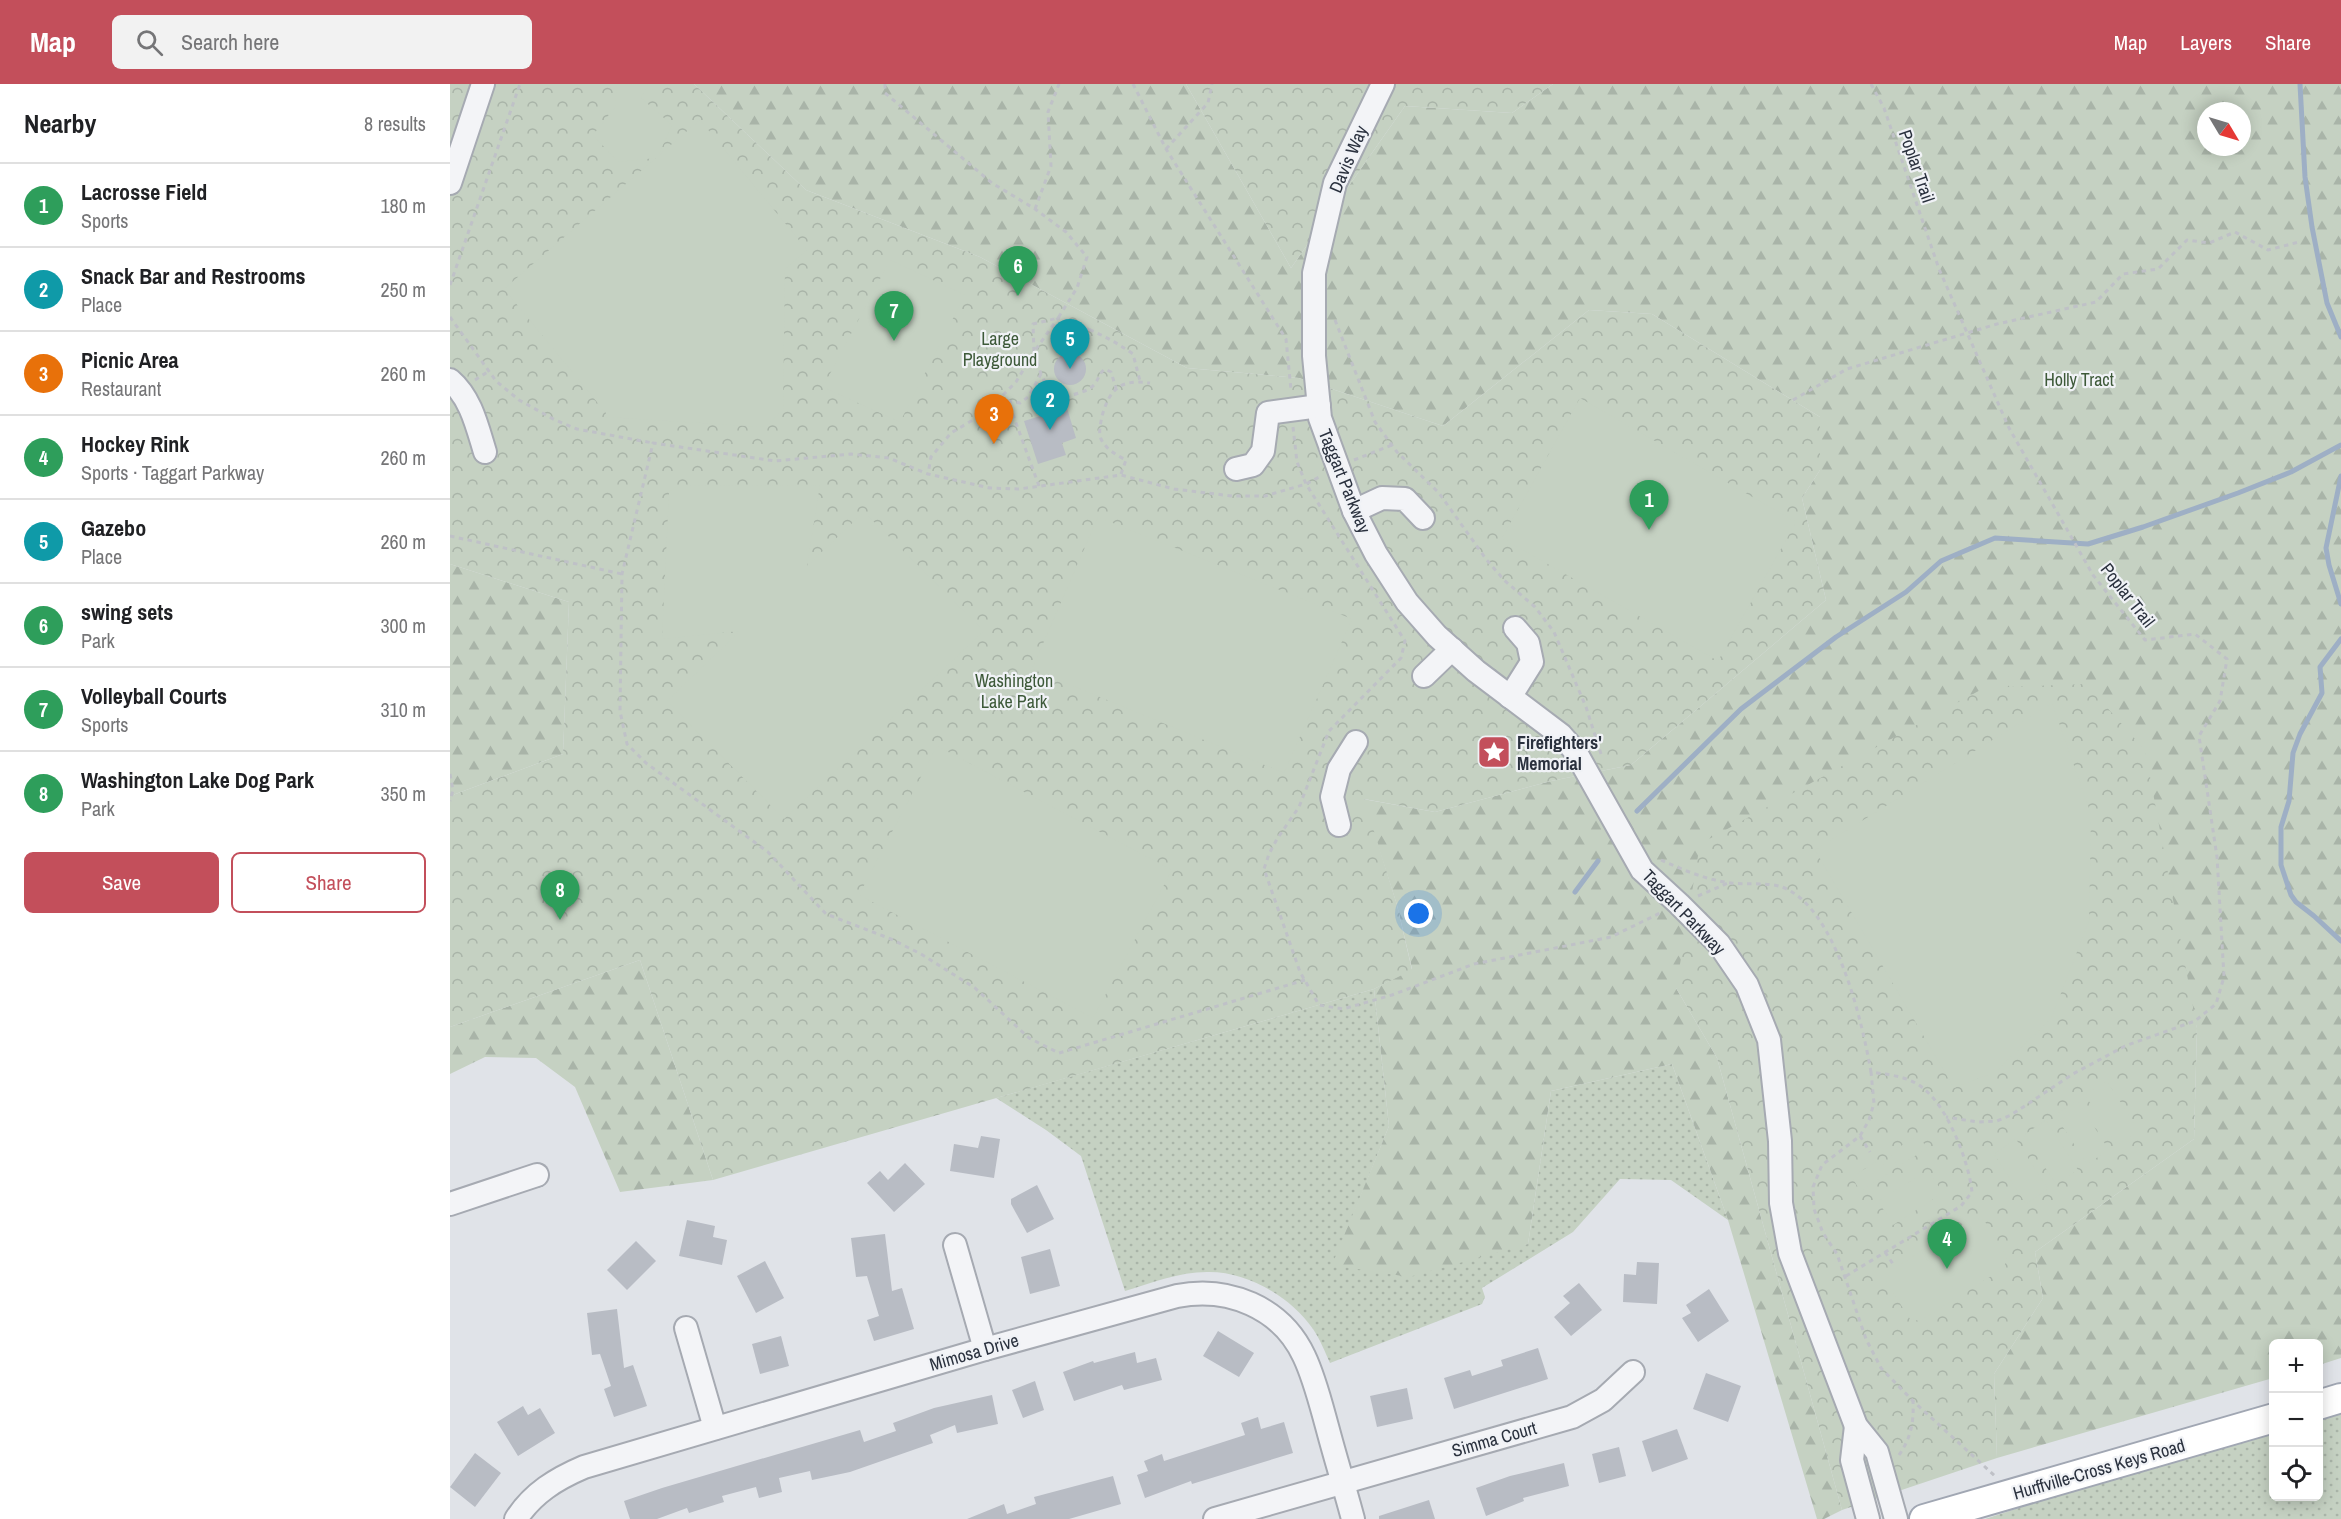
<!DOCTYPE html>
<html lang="en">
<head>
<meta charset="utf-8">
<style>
	:root { --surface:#fff; --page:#f2f2f2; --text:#202124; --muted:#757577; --line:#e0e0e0; --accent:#c34f5b }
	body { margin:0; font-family:"Archivo Narrow",sans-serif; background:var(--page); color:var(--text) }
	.controls { position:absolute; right:18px; bottom:18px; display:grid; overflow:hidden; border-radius:9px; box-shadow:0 3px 15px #0003 }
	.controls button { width:54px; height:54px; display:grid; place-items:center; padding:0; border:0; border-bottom:2px solid var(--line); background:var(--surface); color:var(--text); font:30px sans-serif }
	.compass { position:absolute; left:1747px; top:18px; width:54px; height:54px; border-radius:50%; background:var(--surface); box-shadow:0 3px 15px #0003; rotate:128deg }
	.you { position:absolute; left:969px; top:830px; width:21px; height:21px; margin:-15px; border:4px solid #fff; border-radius:50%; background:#1a73e8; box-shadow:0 0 0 9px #1a73e833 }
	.badge { display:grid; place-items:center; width:39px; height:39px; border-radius:50%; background:var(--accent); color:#fff; font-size:20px; font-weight:700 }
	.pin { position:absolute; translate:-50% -50px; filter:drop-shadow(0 2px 3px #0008) }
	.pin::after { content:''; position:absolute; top:32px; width:21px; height:18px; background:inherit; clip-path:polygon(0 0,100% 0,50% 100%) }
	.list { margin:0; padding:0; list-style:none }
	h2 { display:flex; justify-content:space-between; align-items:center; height:78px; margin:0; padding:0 24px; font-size:26px }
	h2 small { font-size:20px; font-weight:400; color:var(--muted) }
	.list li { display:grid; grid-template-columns:39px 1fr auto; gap:18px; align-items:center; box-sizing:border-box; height:84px; padding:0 24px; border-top:2px solid var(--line) }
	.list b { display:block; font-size:22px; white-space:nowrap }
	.list p { margin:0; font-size:20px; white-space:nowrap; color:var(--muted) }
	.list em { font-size:20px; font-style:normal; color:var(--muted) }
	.actions { display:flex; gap:12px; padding:18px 24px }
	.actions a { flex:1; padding:14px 0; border:2px solid var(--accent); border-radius:9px; text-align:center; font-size:21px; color:var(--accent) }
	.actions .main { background:var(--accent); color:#fff }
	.icon { flex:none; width:33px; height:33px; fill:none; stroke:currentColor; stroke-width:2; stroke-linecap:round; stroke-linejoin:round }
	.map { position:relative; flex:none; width:1891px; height:1435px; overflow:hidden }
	header { display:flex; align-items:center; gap:36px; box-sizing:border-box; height:84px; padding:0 30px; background:var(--accent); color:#fff }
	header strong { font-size:28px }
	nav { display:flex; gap:33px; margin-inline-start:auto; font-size:21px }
	.search { width:420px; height:54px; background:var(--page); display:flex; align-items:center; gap:15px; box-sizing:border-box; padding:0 21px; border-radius:9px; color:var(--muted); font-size:22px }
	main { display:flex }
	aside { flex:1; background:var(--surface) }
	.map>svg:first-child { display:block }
	.grass { fill:url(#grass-dots) }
	.forest { fill:url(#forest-firs); fill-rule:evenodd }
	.park { fill:url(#park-crowns) }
	.pitch { fill:#c5d1c2 }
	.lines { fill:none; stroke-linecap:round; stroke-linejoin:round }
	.stream { stroke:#9eafc5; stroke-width:5 }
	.building { fill:#b8bcc4 }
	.minor-casing { stroke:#a6aab2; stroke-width:26 }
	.major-casing { stroke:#a1a7b3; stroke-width:32 }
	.path { stroke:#bfc1c7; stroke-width:3; stroke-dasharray:4.5 4.5; stroke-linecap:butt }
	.minor { stroke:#f3f4f7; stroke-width:22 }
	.major { stroke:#fff; stroke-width:28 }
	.labels { text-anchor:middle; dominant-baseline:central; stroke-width:4.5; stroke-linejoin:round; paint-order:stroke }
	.street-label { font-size:18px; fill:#2a313e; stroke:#f0f2f6 }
	.park-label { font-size:18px; fill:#3d5939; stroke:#f0f2f6 }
	.poi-label { font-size:18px; font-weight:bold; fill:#2a313e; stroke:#f0f2f6; text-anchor:start }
</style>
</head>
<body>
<header>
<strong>Map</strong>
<div class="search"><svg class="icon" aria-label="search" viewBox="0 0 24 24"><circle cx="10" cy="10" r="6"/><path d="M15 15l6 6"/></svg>Search here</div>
<nav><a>Map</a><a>Layers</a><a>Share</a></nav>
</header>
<main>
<aside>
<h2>Nearby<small>8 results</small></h2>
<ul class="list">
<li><span class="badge" style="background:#2e9e5b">1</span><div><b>Lacrosse Field</b><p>Sports</p></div><em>180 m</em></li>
<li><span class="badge" style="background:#0f9aa8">2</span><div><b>Snack Bar and Restrooms</b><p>Place</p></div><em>250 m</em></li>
<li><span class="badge" style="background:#e8710a">3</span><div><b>Picnic Area</b><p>Restaurant</p></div><em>260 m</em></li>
<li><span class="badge" style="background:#2e9e5b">4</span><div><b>Hockey Rink</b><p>Sports · Taggart Parkway</p></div><em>260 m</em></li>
<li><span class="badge" style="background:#0f9aa8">5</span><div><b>Gazebo</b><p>Place</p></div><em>260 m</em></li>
<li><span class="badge" style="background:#2e9e5b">6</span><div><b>swing sets</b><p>Park</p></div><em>300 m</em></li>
<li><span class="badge" style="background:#2e9e5b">7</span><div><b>Volleyball Courts</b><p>Sports</p></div><em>310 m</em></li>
<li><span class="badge" style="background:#2e9e5b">8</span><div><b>Washington Lake Dog Park</b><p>Park</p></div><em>350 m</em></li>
</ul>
<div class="actions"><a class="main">Save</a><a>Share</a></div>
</aside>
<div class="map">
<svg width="1891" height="1435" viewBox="0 0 1891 1435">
	<defs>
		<pattern id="grass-dots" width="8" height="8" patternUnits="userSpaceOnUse" patternTransform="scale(1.5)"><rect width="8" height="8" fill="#c5d1c2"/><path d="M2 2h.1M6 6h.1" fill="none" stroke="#a9b4a8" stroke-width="1.8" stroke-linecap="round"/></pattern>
		<pattern id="forest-firs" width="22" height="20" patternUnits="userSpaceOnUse" patternTransform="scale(1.5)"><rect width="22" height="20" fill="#c5d1c2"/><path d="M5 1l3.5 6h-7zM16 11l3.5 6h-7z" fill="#a9b4a8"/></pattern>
		<pattern id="park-crowns" width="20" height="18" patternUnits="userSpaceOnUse" patternTransform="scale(1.5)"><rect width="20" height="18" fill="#c5d1c2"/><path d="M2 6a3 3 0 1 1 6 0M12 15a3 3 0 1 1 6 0" fill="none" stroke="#a9b4a8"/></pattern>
	</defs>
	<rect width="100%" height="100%" fill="#e0e3e8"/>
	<g class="grass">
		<path d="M924,905L939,1042L883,1181L1078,1160L1101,1007L1222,980L1278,1136L1221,1096L1170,1095L1123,1148L1032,1204L1035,1213L1032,1220L880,1279C875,1268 870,1255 863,1245C841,1213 797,1187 757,1188C729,1188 701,1199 675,1207L631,1072L596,1046L546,1014Z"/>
		<path d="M1891,1326V1435H1535L1689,1385L1823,1346L1824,1412H1868L1869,1333Z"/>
	</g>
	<g class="forest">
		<path d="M244,0H736L841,184L955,22L1062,29L1103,0H1891V1274L1869,1281L1868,1260H1824L1823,1294L1547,1374L1544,1290L1593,1214L1585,1168L1744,1055L1747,944L1745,937L1226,904L1267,974L1392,1426L1374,1435H1367L1278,1136L1222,980L1101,1007L1078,1160L959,1193L882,1181L939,1042L924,905L962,885L947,821L913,715L985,728L1101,697L1181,681L1376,516L1352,414L1370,386V333L1202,230L1139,226L993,342L849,294L737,284L530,173L356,106ZM1756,27H1792V63H1756Z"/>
		<path d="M0,480L119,518L113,670L0,712Z"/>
		<path d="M190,876L263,1096L170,1108L125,1003L86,974L35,973L0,990V943Z"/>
	</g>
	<g class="park">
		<path d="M0,0H244L356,106L530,173L737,284L849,294L993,342L1139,226L1202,230L1370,333V386L1352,414L1376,516L1181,681L1101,697L985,728L914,715L947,821L962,886L924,905L263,1096L190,876L0,943V712L113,670L119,518L0,480Z"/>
		<path d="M736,0H1103L1062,29L955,22L841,184Z"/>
		<path d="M1636,600L1695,666L1747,944L1744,1055L1585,1168L1593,1214L1544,1290L1547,1374L1392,1426L1267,974L1226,904L1250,760L1534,604Z"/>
	</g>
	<g class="pitch">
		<path d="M167,0L198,1L191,14L222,41L208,72L250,36L357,166L335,185L333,326L315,343L156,333V329L54,205L206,74L168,78L143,51L165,23Z"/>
		<path d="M440,176L515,211L450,338L373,303Z"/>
		<path d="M1130,314L1346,438L1268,577L1052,454Z"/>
		<path d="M370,401L357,482L414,428L534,547L334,735L217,617L290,547L212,555L219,408L227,402Z"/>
		<path d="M648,433L902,535L834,689L582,585Z"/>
		<path d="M1602,619L1641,730L1639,837L1601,935L1545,988L1504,1004L1365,766Z"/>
		<path d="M487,662L722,786L643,934L409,811Z"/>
		<path d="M1657,997L1689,1047L1667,1061L1635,1011Z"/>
		<path d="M1627,1016L1659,1066L1637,1080L1605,1031Z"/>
		<path d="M1596,1036L1628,1086L1606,1100L1574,1051Z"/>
		<path d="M1468,1051L1477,1064L1448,1083L1440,1069Z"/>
		<path d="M1566,1055L1598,1105L1576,1120L1544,1070Z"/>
		<path d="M1430,1075L1439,1089L1410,1107L1402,1093Z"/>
		<path d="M1478,1086L1493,1109L1443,1141L1428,1117Z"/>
		<path d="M1523,1134L1534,1136L1557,1173L1554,1184L1470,1237L1460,1235L1436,1198L1440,1187Z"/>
	</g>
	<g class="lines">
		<g class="stream">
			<path d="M1850,0L1855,93L1862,143L1877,219L1891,253"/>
			<path d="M1891,392L1876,464L1879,481L1891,520"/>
			<path d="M1891,555L1870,583L1872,609L1850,650L1843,669L1839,717L1831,743V781L1841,811L1846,818L1864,832L1891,857"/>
			<path d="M1187,727L1291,625L1386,553L1456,508L1491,477L1545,454L1638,460L1693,443L1788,409L1841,388L1891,361"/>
			<path d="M1125,808L1148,777"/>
		</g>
	</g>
	<g class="building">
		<circle cx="620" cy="285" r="16"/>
		<path d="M617,324L626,354L612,359L616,371L588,380L574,337Z"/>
		<path d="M531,1052L550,1055L544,1094L500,1087L504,1060L528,1064Z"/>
		<path d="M455,1079L475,1100L444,1128L417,1099L430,1087L438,1096Z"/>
		<path d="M587,1101L604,1135L577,1149L561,1120V1115Z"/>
		<path d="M237,1136L265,1142L263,1153L277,1156L272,1181L229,1172Z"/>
		<path d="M435,1150L442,1207L452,1204L464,1245L424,1257L417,1236L429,1232L417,1192L406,1193L401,1154Z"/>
		<path d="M186,1157L206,1177L177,1206L157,1186Z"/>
		<path d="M600,1165L610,1202L580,1210L571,1173Z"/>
		<path d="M315,1177L334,1214L306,1229L287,1192Z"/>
		<path d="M1187,1178L1209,1179L1207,1220L1173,1218L1174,1190L1186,1191Z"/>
		<path d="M1129,1199L1152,1226L1121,1252L1104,1233L1120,1219L1113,1212Z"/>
		<path d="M1259,1205L1279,1237L1248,1258L1232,1234L1241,1229L1236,1221Z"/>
		<path d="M167,1225L174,1284L183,1281L197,1322L164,1333L154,1305L161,1302L150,1270L142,1271L137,1229Z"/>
		<path d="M768,1247L804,1269L789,1293L753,1272Z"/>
		<path d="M331,1252L339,1282L310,1290L302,1260Z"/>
		<path d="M1088,1264L1098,1295L1004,1325L994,1294L1020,1286L1022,1292L1053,1282L1051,1276Z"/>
		<path d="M685,1268L687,1279L706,1274L712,1296L674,1306L672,1301L624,1317L613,1288L643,1277L644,1279Z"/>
		<path d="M1256,1289L1291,1302L1278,1338L1243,1325Z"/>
		<path d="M585,1297L594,1326L573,1334L562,1306Z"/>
		<path d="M957,1304L963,1335L927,1343L920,1312Z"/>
		<path d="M542,1311L548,1340L507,1349L505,1341L480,1351L483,1359L400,1388L362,1396L360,1387L329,1394L332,1408L309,1414L306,1403L272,1412L274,1418L239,1429L237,1424L207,1435H180L174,1417L212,1404L410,1346L414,1358L446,1347L443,1339L484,1324Z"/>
		<path d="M73,1322L78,1331L90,1324L105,1349L68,1372L47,1338Z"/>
		<path d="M808,1333L811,1345L834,1338L843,1369L742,1400L741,1397L695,1414L687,1391L698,1387L694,1377L712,1370L714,1377L795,1351L791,1339Z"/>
		<path d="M1227,1345L1238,1375L1202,1388L1192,1357Z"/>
		<path d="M1169,1363L1176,1392L1149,1399L1142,1370Z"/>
		<path d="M25,1369L51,1389L25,1423L0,1403Z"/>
		<path d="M1114,1379L1119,1402L1073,1414L1074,1417L1036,1432L1026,1404L1060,1392Z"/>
		<path d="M663,1392L671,1420L619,1435H517L554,1420L557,1430L586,1420L584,1413Z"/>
		<path d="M979,1416L985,1435H929V1432Z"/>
	</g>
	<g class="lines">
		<g class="minor-casing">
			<g id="minor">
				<path d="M933,0L885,99L864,189V272L870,334L904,427L926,470L957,518L987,552L1026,587L1111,651L1125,667L1192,786L1229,820L1269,860L1297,901L1319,956L1330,1057L1331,1119L1340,1169L1406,1342L1427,1368L1446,1435"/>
				<path d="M0,99L33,0"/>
				<path d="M0,296C21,314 27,342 35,368"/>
				<path d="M786,385L803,381L813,367L818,329L869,322"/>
				<path d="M904,427L932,414L955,415L973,434"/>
				<path d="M974,592L1002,565"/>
				<path d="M1060,613L1082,578L1078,559L1065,544"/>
				<path d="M889,741L882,713L889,685L906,658"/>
				<path d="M0,1120L87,1091"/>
				<path d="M505,1161L535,1265"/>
				<path d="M236,1244L265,1344"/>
				<path d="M1406,1342L1402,1376L1418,1435"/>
				<path d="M66,1435C83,1409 106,1395 134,1383L535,1265L727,1212C778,1202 831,1223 854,1272C865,1295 871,1321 878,1346C886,1376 895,1405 903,1435"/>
				<path d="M765,1435L1122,1333L1153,1316L1183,1288"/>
			</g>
		</g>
		<g class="major-casing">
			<g id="major">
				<path d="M1868,1321L1891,1314"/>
				<path d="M1474,1435L1824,1334"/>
			</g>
		</g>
		<g class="path">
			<path d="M435,0V9L542,99L585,125L616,148L637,173L627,204L608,234L583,240L584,268L566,298L536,328L501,349L481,373L478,390"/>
			<path d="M683,0L716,65L836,255L841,306"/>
			<path d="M1421,0L1434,24L1489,185L1559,344L1643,491L1695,556L1745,550L1777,575L1770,617L1749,652L1767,773L1774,893L1766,920L1745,937L1675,962L1623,990L1561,1031L1547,1037L1528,1038L1496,1033"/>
			<path d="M716,65L758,19L762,0"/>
			<path d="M585,125L601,82L598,28L609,0"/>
			<path d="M0,201L70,0"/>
			<path d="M0,233L46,297L69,316L105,336L127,345L203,359"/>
			<path d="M885,236L925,338L947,368L989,409L1036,475L1054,496L1085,523L1104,548L1136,623L1152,673"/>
			<path d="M626,271L639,244"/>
			<path d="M25,296L39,287"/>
			<path d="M603,315L591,290L584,268L608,234C636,243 659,253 683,270L690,297"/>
			<path d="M1343,316L1397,285L1547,240L1646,218L1673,190L1708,185L1737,156L1759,159L1785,148L1818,166L1849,158"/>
			<path d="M601,329L600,321L603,315C615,312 635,310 644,301C649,295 649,289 655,285L661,288L666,304"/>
			<path d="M843,343L847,378L856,400L955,557L951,574L879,647L849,723L827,755L819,770L814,785L850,888L869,921L893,925L942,911L1024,880L1161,853L1210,829"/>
			<path d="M904,376L942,361"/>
			<path d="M671,390L676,376C666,371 656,365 651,355C648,348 651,338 652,332C660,304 671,295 700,299"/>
			<path d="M589,402L558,317L570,319L578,313L591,290"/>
			<path d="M0,452L172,490"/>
			<path d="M0,690L3,706L0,717"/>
			<path d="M1211,776C1233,786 1257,796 1281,799C1297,801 1317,798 1332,803C1386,823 1412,937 1421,988"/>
			<path d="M1248,812L1278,799"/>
			<path d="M855,896L609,969L579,954L525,904L471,870L441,855L376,830L318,768L196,679L177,660L170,627L172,490L203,359L325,377L401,370L439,374L478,390L540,404L569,405L671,391L724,405L782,412H815L856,400L871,392"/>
			<path d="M1410,1052L1420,1068"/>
			<path d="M1435,1168L1445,1183"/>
			<path d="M1396,1192L1511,1122L1522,1108C1519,1078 1498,1024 1474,1005C1459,992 1440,991 1421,988L1424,1019L1419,1036L1410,1052L1372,1081L1363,1103L1364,1125L1373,1149L1387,1170L1416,1255L1431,1284L1463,1317L1545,1392"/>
			<path d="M1449,1371C1461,1354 1464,1338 1463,1317"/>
		</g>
		<use href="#minor" class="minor"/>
		<use href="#major" class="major"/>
	</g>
	<defs>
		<g id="sight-square" transform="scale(1.725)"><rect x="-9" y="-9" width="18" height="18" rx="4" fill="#c34f5b" stroke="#f0f2f6"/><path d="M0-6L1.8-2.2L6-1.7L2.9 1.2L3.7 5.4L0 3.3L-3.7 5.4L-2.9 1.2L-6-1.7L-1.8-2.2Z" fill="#fff"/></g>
	</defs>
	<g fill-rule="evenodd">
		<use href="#sight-square" x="1044" y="668"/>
	</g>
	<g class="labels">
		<g class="street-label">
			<text transform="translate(898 75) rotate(-67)">Davis Way</text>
			<text transform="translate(1467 82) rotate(71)">Poplar Trail</text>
			<text transform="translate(895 397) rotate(68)">Taggart Parkway</text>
			<text transform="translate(1678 511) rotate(52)">Poplar Trail</text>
			<text transform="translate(1234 828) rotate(46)">Taggart Parkway</text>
			<text transform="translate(524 1268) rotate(-16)">Mimosa Drive</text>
			<text transform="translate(1044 1355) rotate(-16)">Simma Court</text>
			<text transform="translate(1649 1385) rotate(-16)">Hurffville-Cross Keys Road</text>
		</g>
		<g class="park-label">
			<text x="550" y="254">Large<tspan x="550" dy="21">Playground</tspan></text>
			<text x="1629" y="295">Holly Tract</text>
			<text x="564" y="596">Washington<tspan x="564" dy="21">Lake Park</tspan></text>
		</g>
		<g class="poi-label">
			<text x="1067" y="658">Firefighters'<tspan x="1067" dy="21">Memorial</tspan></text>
		</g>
	</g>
</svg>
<div class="controls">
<button>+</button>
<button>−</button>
<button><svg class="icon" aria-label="locate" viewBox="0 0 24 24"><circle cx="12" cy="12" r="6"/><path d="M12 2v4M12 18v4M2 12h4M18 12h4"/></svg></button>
</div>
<svg class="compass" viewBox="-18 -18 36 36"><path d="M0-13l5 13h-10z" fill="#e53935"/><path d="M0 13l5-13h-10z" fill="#757577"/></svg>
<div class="you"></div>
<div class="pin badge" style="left:1199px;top:446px;background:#2e9e5b">1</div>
<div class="pin badge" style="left:600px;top:346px;background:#0f9aa8">2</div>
<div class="pin badge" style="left:544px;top:360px;background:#e8710a">3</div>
<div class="pin badge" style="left:1497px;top:1185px;background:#2e9e5b">4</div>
<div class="pin badge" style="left:620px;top:285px;background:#0f9aa8">5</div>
<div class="pin badge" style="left:568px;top:212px;background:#2e9e5b">6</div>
<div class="pin badge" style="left:444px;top:257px;background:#2e9e5b">7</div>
<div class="pin badge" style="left:110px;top:836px;background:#2e9e5b">8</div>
</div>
</main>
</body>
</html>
